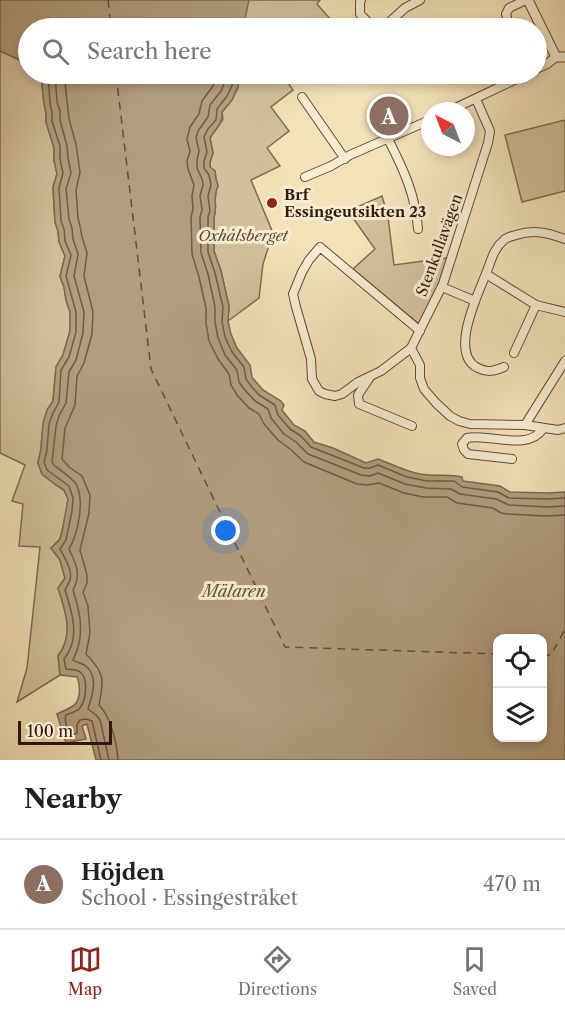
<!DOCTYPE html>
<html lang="en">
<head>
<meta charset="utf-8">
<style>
	:root { --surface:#fff; --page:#f2f2f2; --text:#202124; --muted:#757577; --line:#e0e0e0; --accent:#8f2418 }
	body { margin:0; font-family:"Libre Caslon Text",serif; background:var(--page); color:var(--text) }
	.controls { position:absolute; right:18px; bottom:18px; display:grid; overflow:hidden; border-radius:12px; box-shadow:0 3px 9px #0003 }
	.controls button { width:54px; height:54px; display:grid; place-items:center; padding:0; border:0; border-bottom:2px solid var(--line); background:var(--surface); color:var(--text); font:30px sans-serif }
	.compass { position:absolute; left:421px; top:102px; width:54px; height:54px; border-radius:50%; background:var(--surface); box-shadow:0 3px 9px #0003; rotate:318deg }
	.scale { position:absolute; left:18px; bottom:15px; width:94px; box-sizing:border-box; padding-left:6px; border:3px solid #33180c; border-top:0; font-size:16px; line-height:21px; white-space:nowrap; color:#33180c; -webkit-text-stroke:4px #f7ecd1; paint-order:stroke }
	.you { position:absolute; left:226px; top:531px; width:21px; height:21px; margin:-15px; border:4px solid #fff; border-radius:50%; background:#1a73e8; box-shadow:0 0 0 9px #1a73e833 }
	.badge { display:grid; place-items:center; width:39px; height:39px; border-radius:50%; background:var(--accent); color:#fff; font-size:20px; font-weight:700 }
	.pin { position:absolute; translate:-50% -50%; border:3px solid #fff; box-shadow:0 2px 6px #0006 }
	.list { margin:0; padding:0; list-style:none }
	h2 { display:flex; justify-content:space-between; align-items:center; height:78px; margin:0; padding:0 24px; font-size:26px }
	h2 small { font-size:20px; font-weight:400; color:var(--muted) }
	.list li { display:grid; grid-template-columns:39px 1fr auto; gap:18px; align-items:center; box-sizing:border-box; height:90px; padding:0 24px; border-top:2px solid var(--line) }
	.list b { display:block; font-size:22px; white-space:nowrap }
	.list p { margin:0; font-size:20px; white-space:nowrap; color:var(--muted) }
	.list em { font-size:20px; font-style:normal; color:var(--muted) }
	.icon { flex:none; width:33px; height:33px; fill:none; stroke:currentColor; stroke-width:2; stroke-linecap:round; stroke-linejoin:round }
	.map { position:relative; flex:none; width:565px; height:760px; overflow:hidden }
	.search { position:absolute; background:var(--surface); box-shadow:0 3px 9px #0003; left:18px; right:18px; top:18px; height:66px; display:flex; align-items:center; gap:15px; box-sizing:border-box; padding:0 21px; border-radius:33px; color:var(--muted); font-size:22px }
	.sheet { height:168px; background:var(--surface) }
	nav { display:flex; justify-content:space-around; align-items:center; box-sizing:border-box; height:84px; border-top:2px solid var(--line); background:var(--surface); font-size:16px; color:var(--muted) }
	nav a { display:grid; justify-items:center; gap:3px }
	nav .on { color:var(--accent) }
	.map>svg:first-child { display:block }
	.green { fill:#d2bf9b; stroke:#826c54; stroke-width:1.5 }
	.water { fill:#b29d7e; stroke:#7f6850; stroke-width:1.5; fill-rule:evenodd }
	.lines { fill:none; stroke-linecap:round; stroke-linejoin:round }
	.shore { stroke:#725a45; stroke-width:1.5 }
	.ferry { stroke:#664d3a; stroke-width:1.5; stroke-dasharray:8 6; stroke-linecap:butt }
	.minor-casing { stroke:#634a37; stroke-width:10 }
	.tertiary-casing { stroke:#634a37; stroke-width:11 }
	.minor { stroke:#f7ecd1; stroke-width:8 }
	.tertiary { stroke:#f7ecd1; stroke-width:9 }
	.poi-dot { fill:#8f2418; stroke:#f7ecd1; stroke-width:2 }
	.labels { text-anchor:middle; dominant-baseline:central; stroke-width:6; stroke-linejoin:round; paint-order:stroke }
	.poi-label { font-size:15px; font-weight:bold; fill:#33180c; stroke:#f7ecd1; text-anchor:start }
	.park-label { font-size:15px; font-style:italic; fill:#634a37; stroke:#f7ecd1 }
	.street-label { font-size:15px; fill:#33180c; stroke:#f7ecd1 }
	.water-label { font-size:16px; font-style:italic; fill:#664d3a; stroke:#f7ecd1 }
</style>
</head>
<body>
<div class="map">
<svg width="565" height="760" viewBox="0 0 565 760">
	<rect width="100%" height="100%" fill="#f3e1b8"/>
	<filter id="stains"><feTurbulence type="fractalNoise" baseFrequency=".00333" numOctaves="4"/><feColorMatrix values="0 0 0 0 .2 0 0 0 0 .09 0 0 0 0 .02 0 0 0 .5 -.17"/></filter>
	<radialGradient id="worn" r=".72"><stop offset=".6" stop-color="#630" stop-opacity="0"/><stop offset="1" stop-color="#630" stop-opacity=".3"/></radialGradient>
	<g class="green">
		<path d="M249,0H320L317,4L338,28H243L247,3Z"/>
		<path d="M0,51L22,61L28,62V74H41L44,104L46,113V122L54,148V160L57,174L53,187L55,222L58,231L59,242L65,256L60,277L64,287L66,300L70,312V331L63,355L56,367L53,401L47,410L42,434L41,449L38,463L42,474L56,485L64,490L68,499L67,510L60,539L51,548L60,560L65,578L58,588C66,612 74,635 58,656L60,675L17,702L27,668L40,547L19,546L23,504L12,501L25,465L0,453Z"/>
		<path d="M239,74H282L293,90L271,107L289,131L267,148L280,166L251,180L273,233L263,264L259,298L228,321L229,306L221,271L214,251V217C218,206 212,198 218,186L216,179L215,171L210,168V162L213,153L210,138L223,119L222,112L232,100L238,87Z"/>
		<path d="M565,120V191L522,202L505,135Z"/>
		<path d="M382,196L388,217L394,265L447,258L437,288L419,324L353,269L375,249L348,211Z"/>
	</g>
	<g class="water">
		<path d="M0,0H249L243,28H28V62L22,61L0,51Z"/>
		<path d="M41,74H239L238,87L232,100L222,112C223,125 216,127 210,138L213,153L210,162V167L215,171L216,179L218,186C212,198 218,206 214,217V251L221,271L229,306L228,321L231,334L237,348L250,365L252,377L256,382L263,390L281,401L284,405L282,410L294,425L305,431L314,442L333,448L366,463L378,459C394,465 411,474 428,475C440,476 451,474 462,477L463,481L500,486L510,492L547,493L565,492V760H96L87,724L82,726L86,739L66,743L57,714C62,711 73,708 76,703C81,695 80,684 77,677L60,675L58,656C74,635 66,612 58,588L65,578L60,560L51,548L60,539L62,532L68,499L64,490L56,485L42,474L38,463L41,449L43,423L47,410L53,401L56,367L63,355L70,331V312L66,300L64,287L60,276L65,256L59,242L58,231L55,222L53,187L57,174L54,160V148L46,122V113L44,104ZM498,638H542V738H498Z"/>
	</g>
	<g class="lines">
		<g class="shore">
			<path d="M48,74L50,103L52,112V121L60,146V159L63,173L59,188L61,221L64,229L65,241L71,255L66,276L76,312V332L69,357L61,370L59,402L53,413L49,424L47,450L44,462L47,470L69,486L73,498L72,511L66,540L60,549C64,557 73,570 70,580C69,583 67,586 65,590C71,609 79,632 69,651C68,654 66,656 64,659L66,669C70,670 77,669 80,672C89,678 86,702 79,709C76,712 70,713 66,715C64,720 67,732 72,735L77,733V725L80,720L86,719L92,721L101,760"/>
			<path d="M55,74L57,102L60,111V120L67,146L68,158L71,173L66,189L69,219L72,228L73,239L78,254L74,276L84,312L83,333L76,360L69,372L66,403L59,416L56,426L52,462L54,465C59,469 73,479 76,484C85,500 78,534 69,549C77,565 81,575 73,590C81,615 85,636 73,660C77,663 82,663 86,666C99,677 92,696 88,709L96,715L100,720L109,760"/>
			<path d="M64,74L69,119L76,144L80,172L76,190L78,218L80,226L82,237L87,253L84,276L93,312L92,334L84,363L77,376L75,405L65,428L62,459L69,467L82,476L90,495L89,513L80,550L87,575V583L83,592L88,606L90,633L86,654C105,673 104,680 99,705C111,717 117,743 118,760"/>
			<path d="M216,74L213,86L202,101L199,114L190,127L187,139L190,151L187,161L188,169L194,185L192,196L193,209L191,217L192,254L199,277L206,308V323L209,341L218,359L229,374L231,385L237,395L249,408L259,414L264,424L278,440L290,449L304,462L357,484L367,485L379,483L404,493L423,497H447L457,503L493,508L501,513L508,514L546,516L565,515"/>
			<path d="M225,74L224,84L221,91L210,105L208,117L198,131L196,138L199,151L197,160V168L202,179L203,185L200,196L202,210L200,217L201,253L208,274L215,307V322L218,338L225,355L237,370L239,382L244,389L255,401L268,409L271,418L284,434L296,442L308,454L361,475L370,476L378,473L405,484L426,488L451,489L460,494L496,499L509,505L547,507L565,506"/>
			<path d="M233,74L232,86L227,96L217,109L216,120L208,129L204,137L207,152L204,161V168L209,175L211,185L208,196L210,211L208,217V252L215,273L223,307L222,322L225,337L232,352L244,367L246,379L251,386L259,395L275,405L278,415L290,429L301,436L311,447L364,468H370L378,465L407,477L427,481H454L462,487L498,492L509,498L547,499L565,498"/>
		</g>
		<g class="ferry">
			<path d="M108,0L111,28"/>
			<path d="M116,74L151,369L285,647L498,654"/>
			<path d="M542,655H551L565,629"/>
		</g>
		<g class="minor-casing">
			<g id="minor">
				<path d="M361,0L360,2V14L371,25L384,27L405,8L420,0"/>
				<path d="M510,28L506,14L509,8L526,0"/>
				<path d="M536,69L547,64L556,57"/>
				<path d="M302,97L345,159"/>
				<path d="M476,99L490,131L488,143L443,284L411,348L420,365V378L424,389L436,403L450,416L459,421L470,424L525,425L565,361"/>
				<path d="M449,111L527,74"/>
				<path d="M388,139C403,168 416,196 418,229"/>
				<path d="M305,177L331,166L350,155L430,120"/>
				<path d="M486,274L536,305L565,312"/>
				<path d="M442,287L475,301"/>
				<path d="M411,348L381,371L358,382L342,394L335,396L325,394L319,391L312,379L311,359L296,307L293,294L302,272L309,260L320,247L420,331"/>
				<path d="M514,353L536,305"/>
				<path d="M504,367C494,371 488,373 478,368C449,354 477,297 485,276C491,263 492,250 504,240C507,237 512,236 516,235C534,229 548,233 565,239"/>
				<path d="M370,377L358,395L359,404L412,426"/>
				<path d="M525,425L558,430L565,428"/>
				<path d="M512,459L468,454L464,450L462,444L467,438C490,433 527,452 543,429"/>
			</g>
		</g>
		<g class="tertiary-casing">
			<path id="tertiary" d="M528,0L556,57H565"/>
		</g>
		<use href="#minor" class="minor"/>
		<use href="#tertiary" class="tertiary"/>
	</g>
	<circle class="poi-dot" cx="272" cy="203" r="6"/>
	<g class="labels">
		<g class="poi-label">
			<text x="284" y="194">Brf<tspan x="284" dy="17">Essingeutsikten 23</tspan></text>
		</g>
		<g class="park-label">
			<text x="243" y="235">Oxhålsberget</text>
		</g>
		<g class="street-label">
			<text transform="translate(439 245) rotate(-70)">Stenkullavägen</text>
		</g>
		<g class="water-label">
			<text x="234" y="591">Mälaren</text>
		</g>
	</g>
	<rect width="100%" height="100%" filter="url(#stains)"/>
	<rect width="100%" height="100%" fill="url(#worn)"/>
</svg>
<div class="controls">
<button><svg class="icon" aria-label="locate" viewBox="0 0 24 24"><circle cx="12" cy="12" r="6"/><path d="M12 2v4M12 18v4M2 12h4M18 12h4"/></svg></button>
<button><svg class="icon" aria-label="layers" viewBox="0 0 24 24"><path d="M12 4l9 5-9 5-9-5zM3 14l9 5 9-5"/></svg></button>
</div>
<svg class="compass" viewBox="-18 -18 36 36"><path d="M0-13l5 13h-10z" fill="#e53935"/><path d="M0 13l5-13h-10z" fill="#757577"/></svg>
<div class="scale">100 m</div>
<div class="you"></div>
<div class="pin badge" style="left:389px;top:116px;background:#8d6e63">A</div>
<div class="search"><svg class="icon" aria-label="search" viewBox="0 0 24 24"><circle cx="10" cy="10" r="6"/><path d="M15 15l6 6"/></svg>Search here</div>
</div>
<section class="sheet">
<h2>Nearby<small></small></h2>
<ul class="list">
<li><span class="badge" style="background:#8d6e63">A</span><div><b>Höjden</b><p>School · Essingestråket</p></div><em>470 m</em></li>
</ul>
</section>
<nav>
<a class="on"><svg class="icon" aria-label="map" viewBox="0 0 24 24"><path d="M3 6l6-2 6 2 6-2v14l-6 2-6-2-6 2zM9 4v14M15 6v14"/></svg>Map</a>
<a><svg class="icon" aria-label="directions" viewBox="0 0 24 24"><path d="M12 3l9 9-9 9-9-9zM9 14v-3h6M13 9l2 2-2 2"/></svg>Directions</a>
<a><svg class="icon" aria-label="saved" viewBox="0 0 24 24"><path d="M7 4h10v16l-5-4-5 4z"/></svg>Saved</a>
</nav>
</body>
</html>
